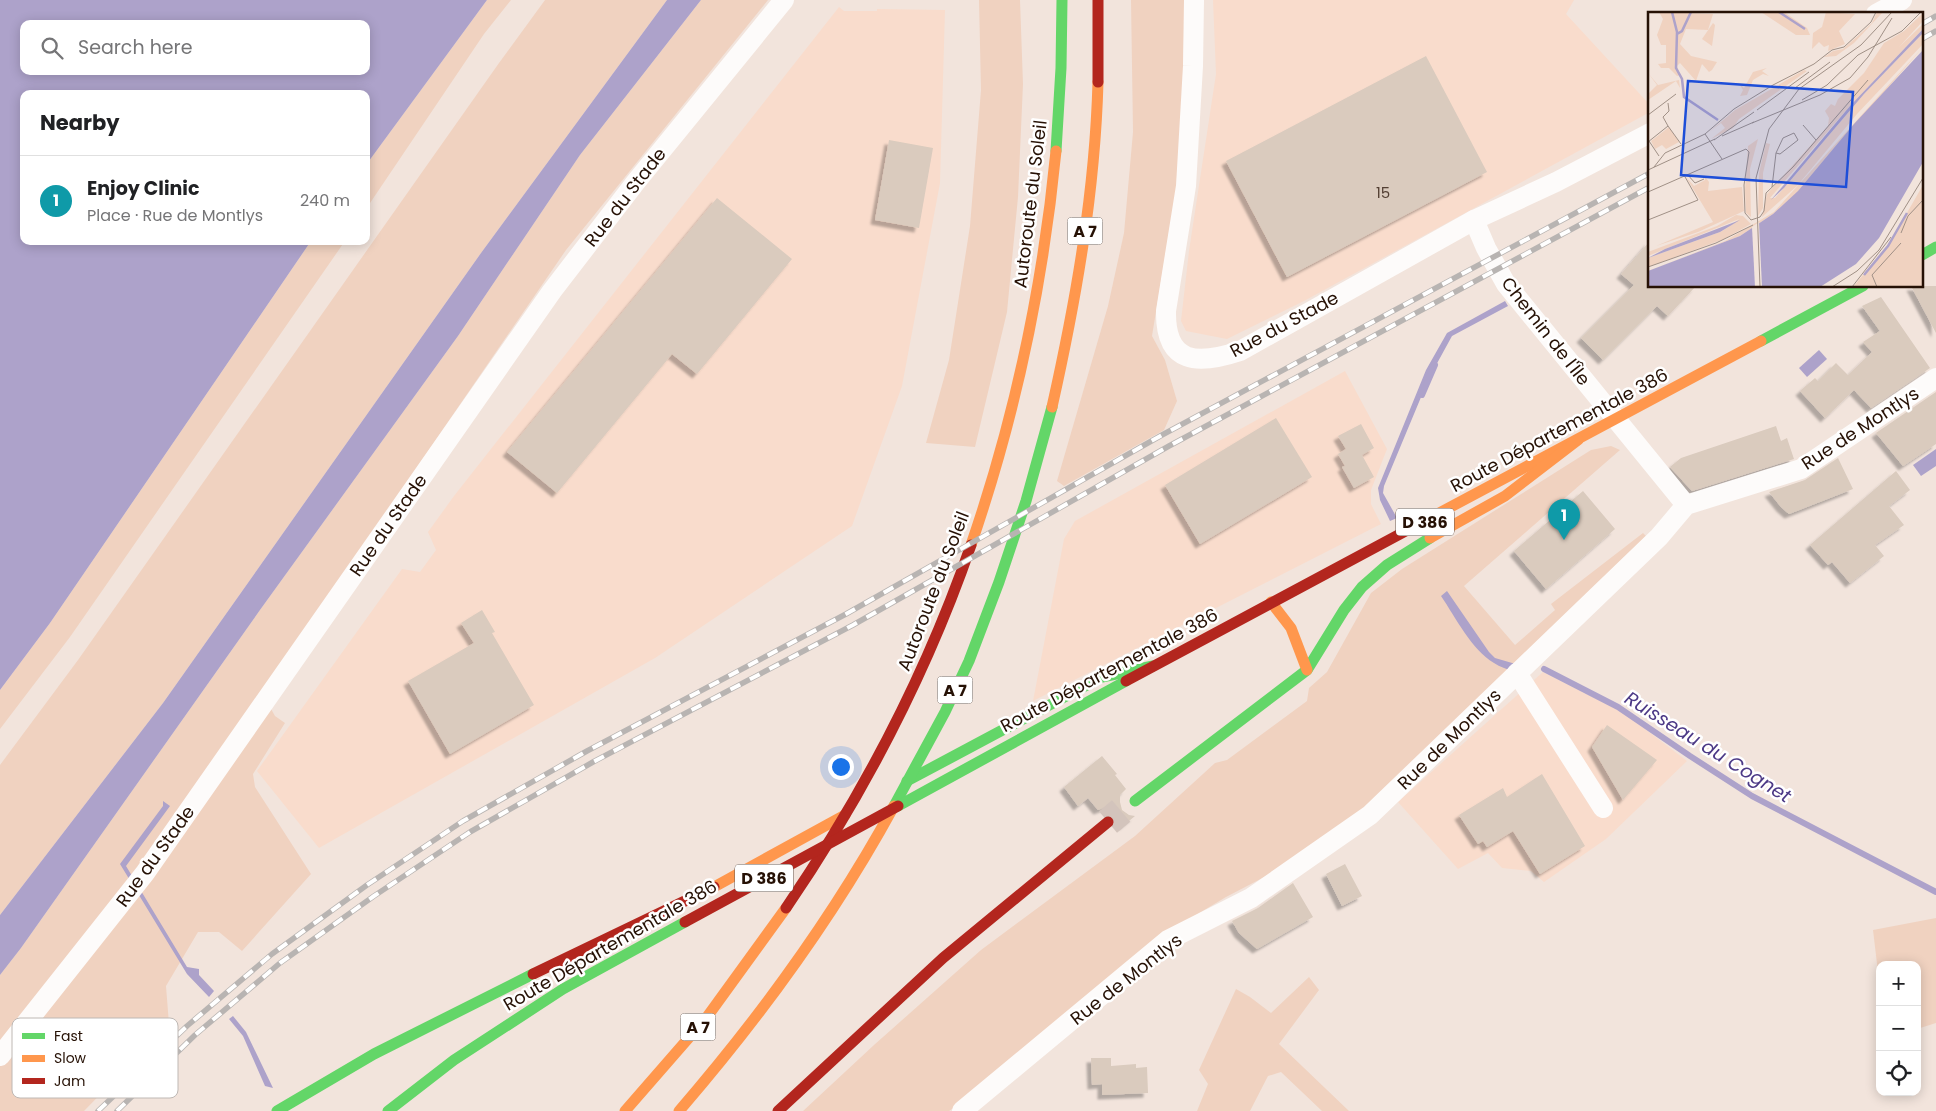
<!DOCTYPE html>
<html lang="en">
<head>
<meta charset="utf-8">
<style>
	:root { --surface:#fff; --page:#f6f6f6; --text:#202124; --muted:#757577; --line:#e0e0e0; --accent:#0f766e }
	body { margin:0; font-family:Poppins,sans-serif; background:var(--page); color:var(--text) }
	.controls { position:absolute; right:15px; bottom:15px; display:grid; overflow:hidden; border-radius:10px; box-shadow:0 2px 12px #0003 }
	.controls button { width:45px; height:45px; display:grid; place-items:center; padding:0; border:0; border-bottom:1px solid var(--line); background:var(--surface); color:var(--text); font:25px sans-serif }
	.you { position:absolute; left:840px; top:766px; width:18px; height:18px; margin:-12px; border:4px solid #fff; border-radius:50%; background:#1a73e8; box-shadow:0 0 0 8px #1a73e833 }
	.badge { display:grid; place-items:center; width:32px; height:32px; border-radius:50%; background:var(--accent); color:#fff; font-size:16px; font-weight:700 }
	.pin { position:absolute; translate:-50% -41px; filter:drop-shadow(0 1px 2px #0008) }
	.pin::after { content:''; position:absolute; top:26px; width:18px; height:15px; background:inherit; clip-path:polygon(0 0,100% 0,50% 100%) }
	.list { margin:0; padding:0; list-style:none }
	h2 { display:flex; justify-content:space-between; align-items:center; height:65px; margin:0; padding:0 20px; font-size:21px }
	h2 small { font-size:16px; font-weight:400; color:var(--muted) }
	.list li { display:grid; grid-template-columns:32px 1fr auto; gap:15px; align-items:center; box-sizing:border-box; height:90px; padding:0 20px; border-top:1px solid var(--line) }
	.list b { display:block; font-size:19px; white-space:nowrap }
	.list p { margin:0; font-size:16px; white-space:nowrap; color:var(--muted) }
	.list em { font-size:16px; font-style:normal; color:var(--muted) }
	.icon { flex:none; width:28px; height:28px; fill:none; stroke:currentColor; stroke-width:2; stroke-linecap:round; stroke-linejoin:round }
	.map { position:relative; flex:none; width:1936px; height:1111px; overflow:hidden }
	.search { position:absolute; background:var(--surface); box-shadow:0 2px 12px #0003; left:20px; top:20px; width:350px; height:55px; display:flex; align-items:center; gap:12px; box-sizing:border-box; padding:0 18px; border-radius:10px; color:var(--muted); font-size:19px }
	.panel { position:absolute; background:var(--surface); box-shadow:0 2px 12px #0003; left:20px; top:90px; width:350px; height:155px; border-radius:10px }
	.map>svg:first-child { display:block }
	.built { fill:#f9dccc }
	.green { fill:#f0d2c0 }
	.water { fill:#ada2ca; fill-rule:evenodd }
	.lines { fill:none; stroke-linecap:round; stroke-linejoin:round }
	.stream { stroke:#ada2ca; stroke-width:6 }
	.building { fill:#dacbbe; filter:url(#shadow) }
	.highway-tunnel { stroke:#d3c4bc; stroke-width:28; stroke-dasharray:28 14; stroke-linecap:butt }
	.street { stroke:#fdfbfa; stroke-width:20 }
	.fast { stroke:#63d668; stroke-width:11 }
	.slow { stroke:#ff974d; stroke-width:11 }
	.jam { stroke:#b3261e; stroke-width:11 }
	.rail-casing { stroke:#b8b4b2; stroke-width:5.5 }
	.rail { stroke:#fff; stroke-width:4; stroke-dasharray:11; stroke-linecap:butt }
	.labels { text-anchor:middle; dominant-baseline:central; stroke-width:5; stroke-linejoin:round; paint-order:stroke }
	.number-label { font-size:15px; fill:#544034 }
	.shield { fill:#fff; stroke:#675850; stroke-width:1 }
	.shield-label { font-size:16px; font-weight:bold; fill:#261105 }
	.street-label { font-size:18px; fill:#261105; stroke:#fff }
	.water-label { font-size:19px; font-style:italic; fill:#4c3986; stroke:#fff }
	.inset-river { fill:none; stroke:#ada2ca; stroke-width:2.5 }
	.inset-road { fill:none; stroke:#a09086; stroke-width:1 }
	.view { fill:#1d4ed8; fill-opacity:0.15; stroke:#1d4ed8; stroke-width:2.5 }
	.inset-edge { fill:none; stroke:#261105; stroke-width:2.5 }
	.key { fill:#fff; stroke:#beb8b4; stroke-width:1 }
	.key-label { font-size:14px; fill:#261105 }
</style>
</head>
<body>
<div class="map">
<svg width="1936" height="1111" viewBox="0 0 1936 1111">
	<defs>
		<filter id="shadow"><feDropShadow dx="-4.5" dy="4.5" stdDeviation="1" flood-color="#0004"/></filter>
	</defs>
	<rect width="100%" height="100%" fill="#f2e4dc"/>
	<g class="built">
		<path d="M1213,0H1574L1566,14L1650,105V112L1304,301L1227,339L1186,331L1181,321L1189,251L1216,74Z"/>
		<path d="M839,7L844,11H877V9L945,10L940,183L902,386L852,526L655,658L319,848L257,771L402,569L420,572L436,550L428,532L454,496Z"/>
		<path d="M1345,371L1387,449L1371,490V504L1381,524L1033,701L1064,539L1075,521Z"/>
		<path d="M1543,672L1624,713L1687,761L1606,839L1544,882L1531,871L1502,868L1488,853L1458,869L1398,802Z"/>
	</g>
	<g class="green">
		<path d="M487,0H511L484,34L366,209V165Z"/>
		<path d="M545,0H667L481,253L163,703L0,915V765L78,660L499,63Z"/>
		<path d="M701,0H768L566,250L262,693L275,716L285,723L253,774L255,787L311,874L242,951L219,932H198L166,986L169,1024L84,1111H0V975L21,948L260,610L458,336L580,155Z"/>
		<path d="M979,0H1020L1023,84L1018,197L1007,312L975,447L926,443L949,360L970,226L981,90Z"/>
		<path d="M1131,0H1185L1182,109L1176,190L1152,336L1165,360L1177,401L1164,430L1064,486L1057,481L1108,306L1124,233L1133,132Z"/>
		<path d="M311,241H345L70,637L0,729V690L50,623Z"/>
		<path d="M1611,446L1620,450L1464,586L1515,645L1555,610L1551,604L1643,533L1646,536L1364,809L1276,871L1226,897L1181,924L972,1096L949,1111H803L874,1045L981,950L1135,836L1215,763L1227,760L1307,701L1309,688L1327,672L1371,593L1402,569L1591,450Z"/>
		<path d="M1936,918V1023L1917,1029V965H1880V989L1873,930Z"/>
		<path d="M1309,977L1319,990L1279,1044L1349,1111H1322L1281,1072L1268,1076L1250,1111H1197L1208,1084L1199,1070L1236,989L1250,997L1271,1013Z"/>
	</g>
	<g class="water">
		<path d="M0,0H487L366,165V94H24V241H311L50,623L0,690ZM24,24H366V71H24Z"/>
		<path d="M667,0H701L580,155L458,336L260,610L21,948L0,975V915L163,703L481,253Z"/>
		<path d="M1505,301L1508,306L1452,336L1429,378L1384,486L1383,493L1397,518L1390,521L1380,500L1378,488L1426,370L1447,333Z"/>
		<path d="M1819,350L1827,359L1807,377L1799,368Z"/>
		<path d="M1936,449V466L1921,476L1913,465Z"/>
		<path d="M1447,591L1489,652L1495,658L1519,665L1512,671C1507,669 1500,667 1494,663C1471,649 1456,618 1441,596Z"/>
		<path d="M163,801L170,806L126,866L187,967L199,969V975L214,991L209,997L187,974L120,864L163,806Z"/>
		<path d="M233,1016L246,1032L273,1088L265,1086L243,1036L229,1019Z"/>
	</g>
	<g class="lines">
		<g class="stream">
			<path d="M1422,395L1435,365"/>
			<path d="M1544,669L1618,707L1690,756L1752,796L1936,892"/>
		</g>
	</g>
	<g class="building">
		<path d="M1426,56L1487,172L1287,277L1226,161Z"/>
		<path d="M889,140L933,148L919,228L875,220Z"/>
		<path d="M717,198L792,259L697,374L672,354L557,493L507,452Z"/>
		<path d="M1650,241V286H1696L1668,316L1657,306L1603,360L1581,338L1634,285L1621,274Z"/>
		<path d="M1911,286H1936V333Z"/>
		<path d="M1881,297L1930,368L1871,408L1854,390L1825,418L1800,391L1815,378L1818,381L1836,363L1848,375L1872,352L1863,342L1880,331L1862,306Z"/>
		<path d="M1936,392V444L1903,466L1876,433Z"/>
		<path d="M1276,418L1312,477L1200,544L1165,485Z"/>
		<path d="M1361,424L1374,448L1362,455L1374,477L1354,488L1342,467L1345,466L1338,454L1346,449L1338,436Z"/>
		<path d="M1776,426L1781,441L1787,438L1794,459L1692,491L1670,467L1681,458Z"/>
		<path d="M1838,458L1853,489L1789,514L1781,507L1769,492L1805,480Z"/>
		<path d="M1896,471L1910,490L1889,506L1904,525L1875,545L1884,556L1850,583L1832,562L1828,565L1810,545Z"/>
		<path d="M1583,491L1615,529L1546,589L1514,551L1550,520L1564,538L1569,503Z"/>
		<path d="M482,610L495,632L492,633L534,705L450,754L408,681L474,643L461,623Z"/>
		<path d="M1607,725L1657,760L1623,800L1592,747Z"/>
		<path d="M1102,756L1117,774L1115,775L1126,789L1120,795V802L1122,810L1129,815L1135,816L1123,826V819L1120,812L1114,808L1106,807L1098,810L1088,798L1078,806L1064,787Z"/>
		<path d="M1542,774L1585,846L1540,874L1513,831L1487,847L1483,841L1478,844L1459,815L1503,788L1507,797Z"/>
		<path d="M1345,864L1362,896L1342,906L1326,874Z"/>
		<path d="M1293,883L1313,917L1257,949L1239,933L1232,921L1258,908Z"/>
		<path d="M1091,1058H1111V1066L1136,1064V1068L1147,1067L1148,1093L1102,1095V1084L1092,1085Z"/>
	</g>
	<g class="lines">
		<path class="highway-tunnel" d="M1108,822L1121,811"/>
		<g class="street">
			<path d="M1194,0L1193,66L1186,186L1166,311C1165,365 1198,365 1240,351L1474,220L1556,182L1650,133"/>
			<path d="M1876,14L1902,0"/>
			<path d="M1474,220L1486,248L1506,284L1686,505"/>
			<path d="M1517,673L1603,808"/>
			<path d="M0,1056L145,873L552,291L635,183L784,0"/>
			<path d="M962,1111L1168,940L1251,898L1370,815L1659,537L1686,505L1801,469L1936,378"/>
		</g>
		<g class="fast">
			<path d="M1056,151L1061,68L1062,0"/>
			<path d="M1922,255L1936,247"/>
			<path d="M1761,341L1863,286"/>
			<path d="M907,781L1102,677L1153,666"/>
			<path d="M1135,801L1307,670L1344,610L1362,587L1387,565L1430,538"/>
			<path d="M894,806L945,712L969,661L999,582L1026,501L1052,407"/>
			<path d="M898,806L1126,681"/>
			<path d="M277,1111L374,1054L533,974"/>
			<path d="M388,1111L454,1060L563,989L685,922"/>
		</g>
		<g class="slow">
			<path d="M1052,407C1076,300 1095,192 1098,82"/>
			<path d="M1415,526L1761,341"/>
			<path d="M1430,538L1505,496L1578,440"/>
			<path d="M971,545C1015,417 1043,285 1056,151"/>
			<path d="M1271,602L1291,628L1307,670"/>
			<path d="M714,887L845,815"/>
			<path d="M625,1111L707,1017L786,908"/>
			<path d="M679,1111C761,1016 834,916 894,806"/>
		</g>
		<g class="jam">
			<path d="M1098,82V0"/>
			<path d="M1126,681L1415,526"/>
			<path d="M786,908C863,795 926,675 971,545"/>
			<path d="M685,922L898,806"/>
			<path d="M533,974L714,887"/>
			<path d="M778,1111L943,958L1108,822"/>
		</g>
		<g class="rail-casing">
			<g id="rail">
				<path d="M1922,24L1936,16"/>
				<path d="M1922,39L1936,31"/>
				<path d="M98,1111L187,1026L272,954L367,885L463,821L587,751L846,614L1162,435L1650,173"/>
				<path d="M117,1111L195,1035L280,963L374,896L470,832L593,762L853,625L1169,446L1650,187"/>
			</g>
		</g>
		<use href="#rail" class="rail"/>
	</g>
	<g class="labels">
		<g class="number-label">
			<text x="1383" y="192">15</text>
		</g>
		<g class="shield">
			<rect x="1067.5" y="217.5" width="35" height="27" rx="4"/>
			<rect x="1396" y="508.5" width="58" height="27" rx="4"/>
			<rect x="937.5" y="676.5" width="35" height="27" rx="4"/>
			<rect x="735" y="864.5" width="58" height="27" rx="4"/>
			<rect x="680.5" y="1013.5" width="35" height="27" rx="4"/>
		</g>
		<g class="shield-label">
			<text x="1085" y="231">A 7</text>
			<text x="1425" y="522">D 386</text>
			<text x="955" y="690">A 7</text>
			<text x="764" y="878">D 386</text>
			<text x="698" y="1027">A 7</text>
		</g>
		<g class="street-label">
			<text transform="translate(625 197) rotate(-52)">Rue du Stade</text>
			<text transform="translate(1030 204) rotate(-83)">Autoroute du Soleil</text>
			<text transform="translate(1284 324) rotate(-28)">Rue du Stade</text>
			<text transform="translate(1546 331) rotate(52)">Chemin de l'Île</text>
			<text transform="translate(1860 428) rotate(-33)">Rue de Montlys</text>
			<text transform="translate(1559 430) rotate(-28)">Route Départementale 386</text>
			<text transform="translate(388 525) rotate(-55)">Rue du Stade</text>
			<text transform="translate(933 591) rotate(-69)">Autoroute du Soleil</text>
			<text transform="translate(1109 670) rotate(-28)">Route Départementale 386</text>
			<text transform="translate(1449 739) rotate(-44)">Rue de Montlys</text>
			<text transform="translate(155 856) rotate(-54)">Rue du Stade</text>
			<text transform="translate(610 945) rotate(-30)">Route Départementale 386</text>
			<text transform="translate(1126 979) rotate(-38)">Rue de Montlys</text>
		</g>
		<g class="water-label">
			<text transform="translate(1708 747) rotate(32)">Ruisseau du Cognet</text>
		</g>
	</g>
	<g transform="translate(1648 12)">
		<rect width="275" height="275" fill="#f2e4dc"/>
		<path d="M11,0L65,2L60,18L38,17L32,32L43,44L69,50L64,58L61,60L54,52L48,69L32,51L29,54L32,63L29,64L21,56H13L10,52L18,51V33H13L9,23L15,7ZM113,0H136L159,16L162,23H148ZM178,0L207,2L191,19L197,32L180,39L181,33L176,35L171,30L164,37L165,21L174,15ZM229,0H235L206,31L188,44L176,45L185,39L195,37L224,11ZM275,1V9L251,35L275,12V17L202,94L122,186H127L136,176L216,82L275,21V32L209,102L149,174L114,205L119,182L180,114L181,106L177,99L183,92L187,94L190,87L216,61L236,31L256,19ZM65,11L67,13L64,34L54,27ZM275,35L150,180L125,202L92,224L0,259L77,229L126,200ZM119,56L114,59L121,64L115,62L105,68L99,83L92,84L95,78L90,70L96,76L105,60ZM156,58L159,59L91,107L85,116L63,127L77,116L73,111L61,120L87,98ZM0,61L10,73L31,68L32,76L28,69L0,88V82L9,73ZM21,115L31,130L18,137L14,133L7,137L3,129ZM110,127L102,157L103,205L98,201L97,178L100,134ZM118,131L122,132L115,161V196L110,204L111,161ZM56,163L61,170L60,179L94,175L96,199L50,220L8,234L65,210L38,165L46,174L57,168ZM275,173V275H205L241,232ZM88,203L95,204L103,212L76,227L0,255V246L72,220L79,216L91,207L0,244V240L69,214Z" fill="#f0d2c0"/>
		<path d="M275,17V21L216,82L136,176L123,188L202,94ZM275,38V150L231,226L208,252L172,275H0V259L92,224L125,202L150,179L206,112ZM92,208L72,220L0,246L17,237Z" fill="#ada2ca"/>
		<path d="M111,210L114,275H107L104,215Z" fill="#f2e4dc"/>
		<path class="inset-river" d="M24,0L29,20L28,56L34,67L36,85L70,108M131,0L157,17M29,22L34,19L43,0M216,263L240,234L259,201"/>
		<path class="inset-road" d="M147,76L182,50M154,88L179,73L210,43L254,19L273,0M109,98L161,60M0,103L28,82M104,111L172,83L202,66L220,45L244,6M155,113L168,128M20,114L33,132M146,121L150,128L132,142L128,141L135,126ZM57,122L74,147M74,124L106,110M66,128L106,100M1,129L11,144M0,130L20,114L15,105L21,99L20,91M6,155L17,141L57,122L86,97L125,73L166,52L184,38L196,35L223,10L228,0M0,158L67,127M39,162L47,171L56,167M124,175L128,141M0,180L98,137L101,140L96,173L97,201L103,208L112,205L116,199L118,181L145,155L220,68M0,208L50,188L36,163M253,221L260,204L275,188M0,255L68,231L105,213M112,275L108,166L121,117L151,77L213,33L244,0M184,275L209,259L231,238L275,166M204,275L243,225M229,275L224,263L253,231"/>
		<path class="view" d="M40,69L205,80L198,175L33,163Z"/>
		<rect width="275" height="275" class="inset-edge"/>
	</g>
	<rect x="12" y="1018" width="166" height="80" rx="8" class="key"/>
	<rect x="22" y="1033" width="23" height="6" fill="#63d668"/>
	<rect x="22" y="1055" width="23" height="7" fill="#ff974d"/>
	<rect x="22" y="1078" width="23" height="6" fill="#b3261e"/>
	<g class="key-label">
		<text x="54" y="1041">Fast</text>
		<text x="54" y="1063">Slow</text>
		<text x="54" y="1086">Jam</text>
	</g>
</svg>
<div class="controls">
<button>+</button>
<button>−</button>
<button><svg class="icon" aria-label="locate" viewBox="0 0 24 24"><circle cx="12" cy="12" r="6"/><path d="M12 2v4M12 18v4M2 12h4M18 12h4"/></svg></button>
</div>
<div class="you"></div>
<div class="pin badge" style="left:1564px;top:540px;background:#0f9aa8">1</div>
<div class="search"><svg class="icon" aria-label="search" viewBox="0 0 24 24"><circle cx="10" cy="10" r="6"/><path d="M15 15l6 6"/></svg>Search here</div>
<section class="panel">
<h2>Nearby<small></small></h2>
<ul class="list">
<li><span class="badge" style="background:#0f9aa8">1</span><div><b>Enjoy Clinic</b><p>Place · Rue de Montlys</p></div><em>240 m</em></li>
</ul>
</section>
</div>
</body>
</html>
